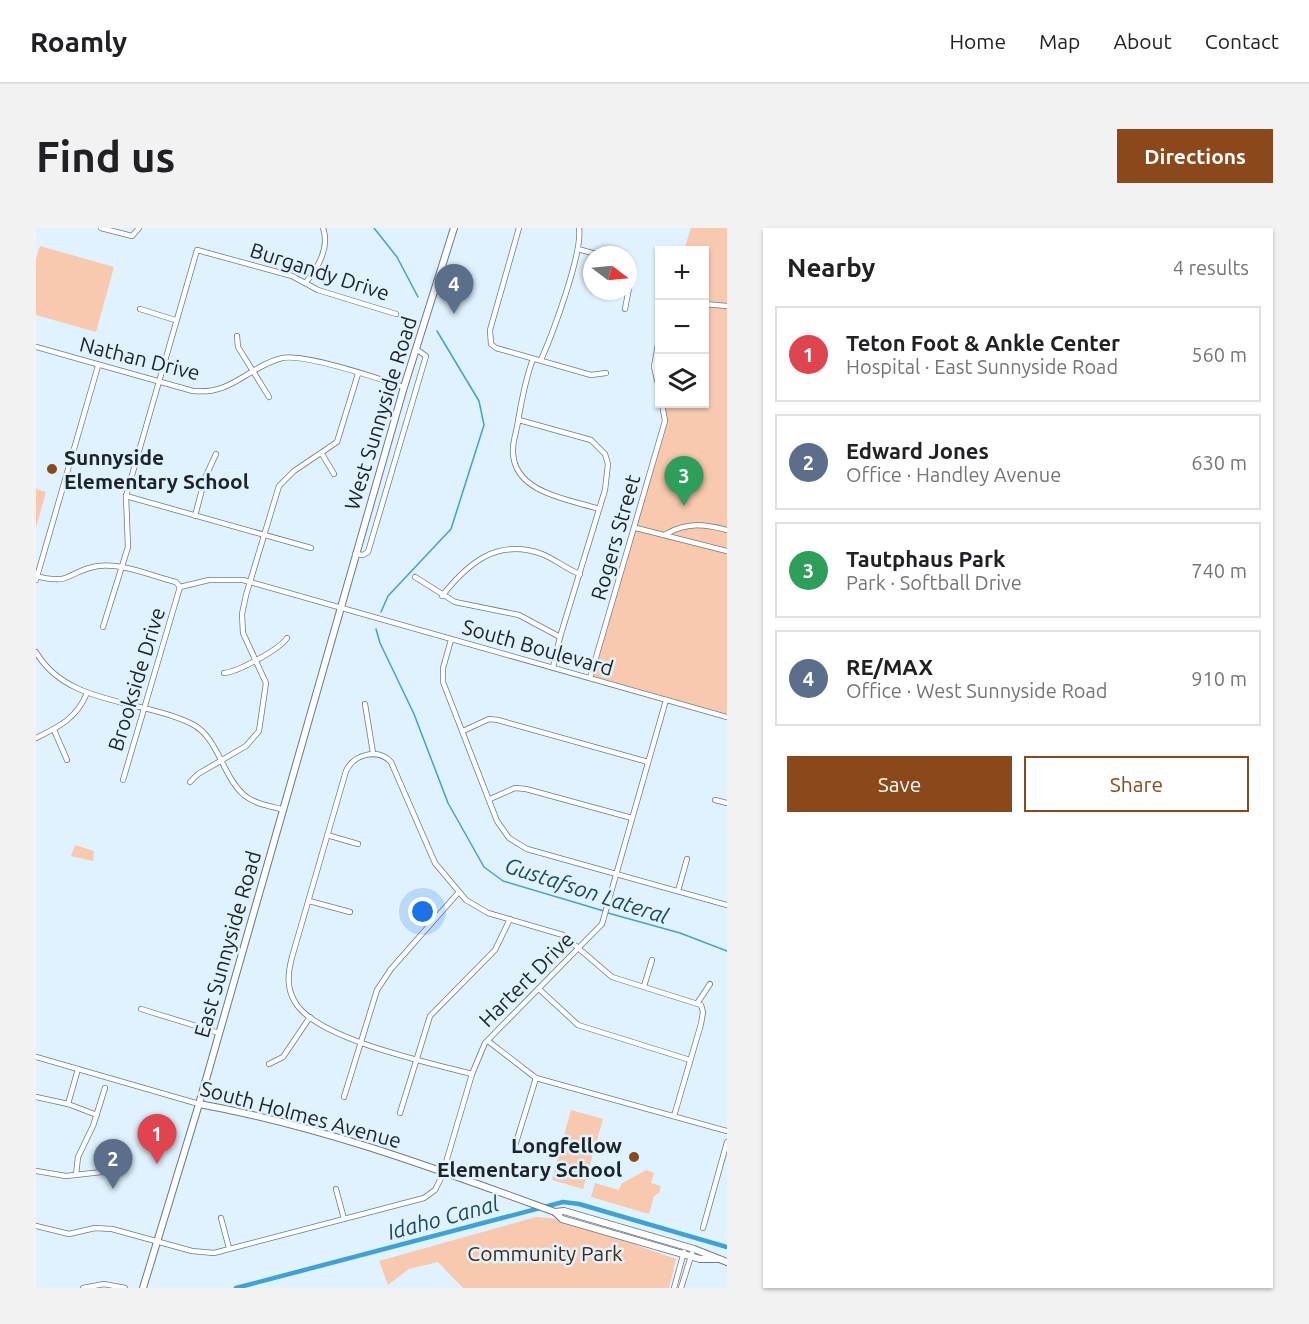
<!DOCTYPE html>
<html lang="en">
<head>
<meta charset="utf-8">
<style>
	:root { --surface:#fff; --page:#f2f2f2; --text:#202124; --muted:#757577; --line:#e0e0e0; --accent:#8b481a }
	body { margin:0; font-family:Ubuntu,sans-serif; background:var(--page); color:var(--text) }
	.controls { position:absolute; right:18px; top:18px; display:grid; overflow:hidden; border-radius:0px; box-shadow:0 2px 4px #0004 }
	.controls button { width:54px; height:54px; display:grid; place-items:center; padding:0; border:0; border-bottom:2px solid var(--line); background:var(--surface); color:var(--text); font:30px sans-serif }
	.compass { position:absolute; left:547px; top:18px; width:54px; height:54px; border-radius:50%; background:var(--surface); box-shadow:0 2px 4px #0004; rotate:106deg }
	.you { position:absolute; left:387px; top:684px; width:21px; height:21px; margin:-15px; border:4px solid #fff; border-radius:50%; background:#1a73e8; box-shadow:0 0 0 9px #1a73e833 }
	.badge { display:grid; place-items:center; width:39px; height:39px; border-radius:50%; background:var(--accent); color:#fff; font-size:20px; font-weight:700 }
	.pin { position:absolute; translate:-50% -50px; filter:drop-shadow(0 2px 3px #0008) }
	.pin::after { content:''; position:absolute; top:32px; width:21px; height:18px; background:inherit; clip-path:polygon(0 0,100% 0,50% 100%) }
	.list { margin:0; padding:0; list-style:none }
	h2 { display:flex; justify-content:space-between; align-items:center; height:78px; margin:0; padding:0 24px; font-size:26px }
	h2 small { font-size:20px; font-weight:400; color:var(--muted) }
	.list li { display:grid; grid-template-columns:39px 1fr auto; gap:18px; align-items:center; box-sizing:border-box; height:96px; margin:0 12px 12px; padding:0 12px; border:2px solid var(--line); border-radius:0px }
	.list b { display:block; font-size:22px; white-space:nowrap }
	.list p { margin:0; font-size:20px; white-space:nowrap; color:var(--muted) }
	.list em { font-size:20px; font-style:normal; color:var(--muted) }
	.actions { display:flex; gap:12px; padding:18px 24px }
	.actions a { flex:1; padding:14px 0; border:2px solid var(--accent); border-radius:0px; text-align:center; font-size:21px; color:var(--accent) }
	.actions .main { background:var(--accent); color:#fff }
	.icon { flex:none; width:33px; height:33px; fill:none; stroke:currentColor; stroke-width:2; stroke-linecap:round; stroke-linejoin:round }
	.map { position:relative; flex:none; width:691px; height:1060px; overflow:hidden; border-radius:0px }
	header { display:flex; align-items:center; gap:36px; box-sizing:border-box; height:84px; padding:0 30px; background:var(--surface); border-bottom:2px solid var(--line) }
	header strong { font-size:28px }
	nav { display:flex; gap:33px; margin-inline-start:auto; font-size:21px }
	.intro { display:flex; align-items:center; justify-content:space-between; box-sizing:border-box; height:144px; padding:0 36px }
	h1 { margin:0; font-size:42px }
	.button { padding:15px 27px; border-radius:0px; background:var(--accent); color:#fff; font-size:21px; font-weight:700 }
	main { display:flex; gap:36px; padding:0 36px }
	aside { flex:1; background:var(--surface); border-radius:0px; box-shadow:0 2px 4px #0004 }
	.map>svg:first-child { display:block }
	.green { fill:#f8c9ae }
	.lines { fill:none; stroke-linecap:round; stroke-linejoin:round }
	.stream { stroke:#3da3d5; stroke-width:1.5 }
	.canal { stroke:#3da3d5; stroke-width:4.5 }
	.minor-casing { stroke:#6b7b85; stroke-width:6 }
	.major-casing { stroke:#6b7b85; stroke-width:8 }
	.minor { stroke:#fff; stroke-width:4.5 }
	.major { stroke:#fff; stroke-width:6 }
	.poi-dot { fill:#8b481a; stroke:#dff2fd; stroke-width:2 }
	.labels { text-anchor:middle; dominant-baseline:central; stroke-width:5; stroke-linejoin:round; paint-order:stroke }
	.street-label { font-size:21px; fill:#1d2428; stroke:#dff2fd }
	.poi-label { font-size:21px; font-weight:bold; fill:#1d2428; stroke:#dff2fd; text-anchor:start }
	.park-label { font-size:21px; fill:#4a2914; stroke:#dff2fd }
	.water-label { font-size:22px; font-style:italic; fill:#1e495e; stroke:#dff2fd }
</style>
</head>
<body>
<header>
<strong>Roamly</strong>
<nav><a>Home</a><a>Map</a><a>About</a><a>Contact</a></nav>
</header>
<div class="intro"><h1>Find us</h1><a class="button">Directions</a></div>
<main>
<div class="map">
<svg width="691" height="1060" viewBox="0 0 691 1060">
	<rect width="100%" height="100%" fill="#dff2fd"/>
	<g class="green">
		<path d="M655,0H691V489L554,450L629,193L626,176H668V22H648Z"/>
		<path d="M4,18L78,39L60,104L0,87V31Z"/>
		<path d="M0,261L10,264L0,300Z"/>
		<path d="M39,617L58,623L57,633L35,628Z"/>
		<path d="M535,882L567,891L547,961L516,952Z"/>
		<path d="M610,942L618,945L615,955L625,958L623,965L618,968L613,986L555,969L559,955L583,962L585,956Z"/>
		<path d="M500,989L526,991L640,1031L633,1060H427L402,1034L373,1041L352,1057L343,1033Z"/>
	</g>
	<g class="lines">
		<g class="stream">
			<path d="M338,0L361,29L382,69"/>
			<path d="M345,384L352,368L415,301L448,197L443,173L401,103"/>
			<path d="M340,401L344,415L378,486L412,575L448,639L467,653L568,683"/>
			<path d="M572,685L644,705L691,723"/>
		</g>
		<path class="canal" d="M200,1060L527,974L543,976L691,1019"/>
		<g class="minor-casing">
			<g id="minor">
				<path d="M65,0L96,8L103,0"/>
				<path d="M483,0L454,102L455,116L460,120L555,147L570,145"/>
				<path d="M542,21L563,27"/>
				<path d="M270,54C282,40 294,19 287,0"/>
				<path d="M668,76L691,78"/>
				<path d="M104,81L139,92"/>
				<path d="M589,81L594,55L592,44"/>
				<path d="M624,105L618,139L624,164"/>
				<path d="M201,108L202,119L233,169"/>
				<path d="M0,119L157,163C197,167 211,139 246,130C269,125 344,151 368,159"/>
				<path d="M497,131C489,152 486,171 482,193C481,203 476,214 477,225C479,265 532,271 563,281"/>
				<path d="M505,132C516,107 547,25 543,0"/>
				<path d="M483,192L555,212L569,226L572,236L569,262L524,409L517,439"/>
				<path d="M286,226L298,246"/>
				<path d="M90,268L275,320"/>
				<path d="M159,288L169,250L180,226"/>
				<path d="M600,300L691,323"/>
				<path d="M630,306C651,294 669,296 691,302"/>
				<path d="M319,326L327,327L332,324L390,128L380,121"/>
				<path d="M0,348C36,358 31,343 62,338C87,335 116,348 140,354L144,359"/>
				<path d="M379,349L419,374L483,387L524,409"/>
				<path d="M0,352L62,138"/>
				<path d="M144,359L173,352H207L691,489"/>
				<path d="M406,368C432,335 461,310 506,326C519,331 530,341 544,346"/>
				<path d="M67,399L92,319L90,268L161,22L256,48L282,62L360,86"/>
				<path d="M415,412L407,440V454L461,593L473,610L491,621L691,677"/>
				<path d="M0,424C31,478 106,471 156,496C182,509 186,547 207,566C216,575 233,578 245,581"/>
				<path d="M188,445C202,444 244,421 251,410"/>
				<path d="M554,450L629,193L626,176"/>
				<path d="M329,476L337,525"/>
				<path d="M18,502L31,532"/>
				<path d="M427,503L453,491L462,492L612,534"/>
				<path d="M0,510C23,499 41,490 51,465"/>
				<path d="M87,552L144,359"/>
				<path d="M154,554L162,546L210,518L223,503L230,455L207,405L206,386L210,367L243,258L258,243L301,214L322,146"/>
				<path d="M454,571L479,560L490,561L596,590"/>
				<path d="M679,572L691,575"/>
				<path d="M291,607L322,616"/>
				<path d="M642,663L651,631"/>
				<path d="M273,673L314,684"/>
				<path d="M608,758L616,732"/>
				<path d="M503,761L542,797L654,832"/>
				<path d="M662,774L674,756"/>
				<path d="M105,781L183,805"/>
				<path d="M452,813L500,850L691,903"/>
				<path d="M0,829L163,876"/>
				<path d="M233,836L247,829L274,789"/>
				<path d="M436,846C394,835 280,811 259,774C250,759 252,745 256,729L310,543C318,526 342,520 355,534L399,635L430,672L452,685L527,707L576,749L665,777L667,784L665,796L638,888"/>
				<path d="M0,869L32,876L61,887"/>
				<path d="M308,869L341,762L355,741L422,665"/>
				<path d="M32,876L42,841"/>
				<path d="M364,885L394,788L459,722L474,691"/>
				<path d="M478,921L500,850"/>
				<path d="M0,943L30,948L66,944"/>
				<path d="M40,947L42,929L57,898L69,860"/>
				<path d="M300,961L308,991"/>
				<path d="M185,990L193,1020"/>
				<path d="M0,998L33,1006L59,1000L76,1001L156,1023L178,1025L388,970L399,962L406,948L436,846L449,815L566,696L630,472"/>
				<path d="M667,1000L691,914"/>
				<path d="M47,1060L68,1056L89,1060"/>
				<path d="M638,1060L648,1024"/>
				<path d="M645,1060L656,1025"/>
			</g>
		</g>
		<g class="major-casing">
			<g id="major">
				<path d="M163,876C286,898 403,942 519,984L526,991L664,1031H681"/>
				<path d="M519,984L528,983L658,1021L691,1034"/>
				<path d="M107,1060L163,876L368,159L418,0"/>
			</g>
		</g>
		<use href="#minor" class="minor"/>
		<use href="#major" class="major"/>
	</g>
	<g class="poi-dot">
		<circle cx="16" cy="241" r="6"/>
		<circle cx="598" cy="929" r="6"/>
	</g>
	<g class="labels">
		<g class="street-label">
			<text transform="translate(284 43) rotate(18)">Burgandy Drive</text>
			<text transform="translate(104 130) rotate(14)">Nathan Drive</text>
			<text transform="translate(344 185) rotate(-73)">West Sunnyside Road</text>
			<text transform="translate(579 309) rotate(-74)">Rogers Street</text>
			<text transform="translate(502 419) rotate(16)">South Boulevard</text>
			<text transform="translate(100 451) rotate(-73)">Brookside Drive</text>
			<text transform="translate(191 716) rotate(-74)">East Sunnyside Road</text>
			<text transform="translate(490 751) rotate(-45)">Hartert Drive</text>
			<text transform="translate(265 886) rotate(15)">South Holmes Avenue</text>
		</g>
		<g class="poi-label">
			<text x="28" y="229">Sunnyside<tspan x="28" dy="24">Elementary School</tspan></text>
			<text x="586" y="917" text-anchor="end">Longfellow<tspan x="586" dy="24">Elementary School</tspan></text>
		</g>
		<g class="park-label">
			<text x="509" y="1025">Community Park</text>
		</g>
		<g class="water-label">
			<text transform="translate(551 662) rotate(18)">Gustafson Lateral</text>
			<text transform="translate(407 989) rotate(-15)">Idaho Canal</text>
		</g>
	</g>
</svg>
<div class="controls">
<button>+</button>
<button>−</button>
<button><svg class="icon" aria-label="layers" viewBox="0 0 24 24"><path d="M12 4l9 5-9 5-9-5zM3 14l9 5 9-5"/></svg></button>
</div>
<svg class="compass" viewBox="-18 -18 36 36"><path d="M0-13l5 13h-10z" fill="#e53935"/><path d="M0 13l5-13h-10z" fill="#757577"/></svg>
<div class="you"></div>
<div class="pin badge" style="left:121px;top:936px;background:#e0444e">1</div>
<div class="pin badge" style="left:77px;top:961px;background:#5c6f8a">2</div>
<div class="pin badge" style="left:648px;top:278px;background:#2e9e5b">3</div>
<div class="pin badge" style="left:418px;top:86px;background:#5c6f8a">4</div>
</div>
<aside>
<h2>Nearby<small>4 results</small></h2>
<ul class="list">
<li><span class="badge" style="background:#e0444e">1</span><div><b>Teton Foot &amp; Ankle Center</b><p>Hospital · East Sunnyside Road</p></div><em>560 m</em></li>
<li><span class="badge" style="background:#5c6f8a">2</span><div><b>Edward Jones</b><p>Office · Handley Avenue</p></div><em>630 m</em></li>
<li><span class="badge" style="background:#2e9e5b">3</span><div><b>Tautphaus Park</b><p>Park · Softball Drive</p></div><em>740 m</em></li>
<li><span class="badge" style="background:#5c6f8a">4</span><div><b>RE/MAX</b><p>Office · West Sunnyside Road</p></div><em>910 m</em></li>
</ul>
<div class="actions"><a class="main">Save</a><a>Share</a></div>
</aside>
</main>
</body>
</html>
